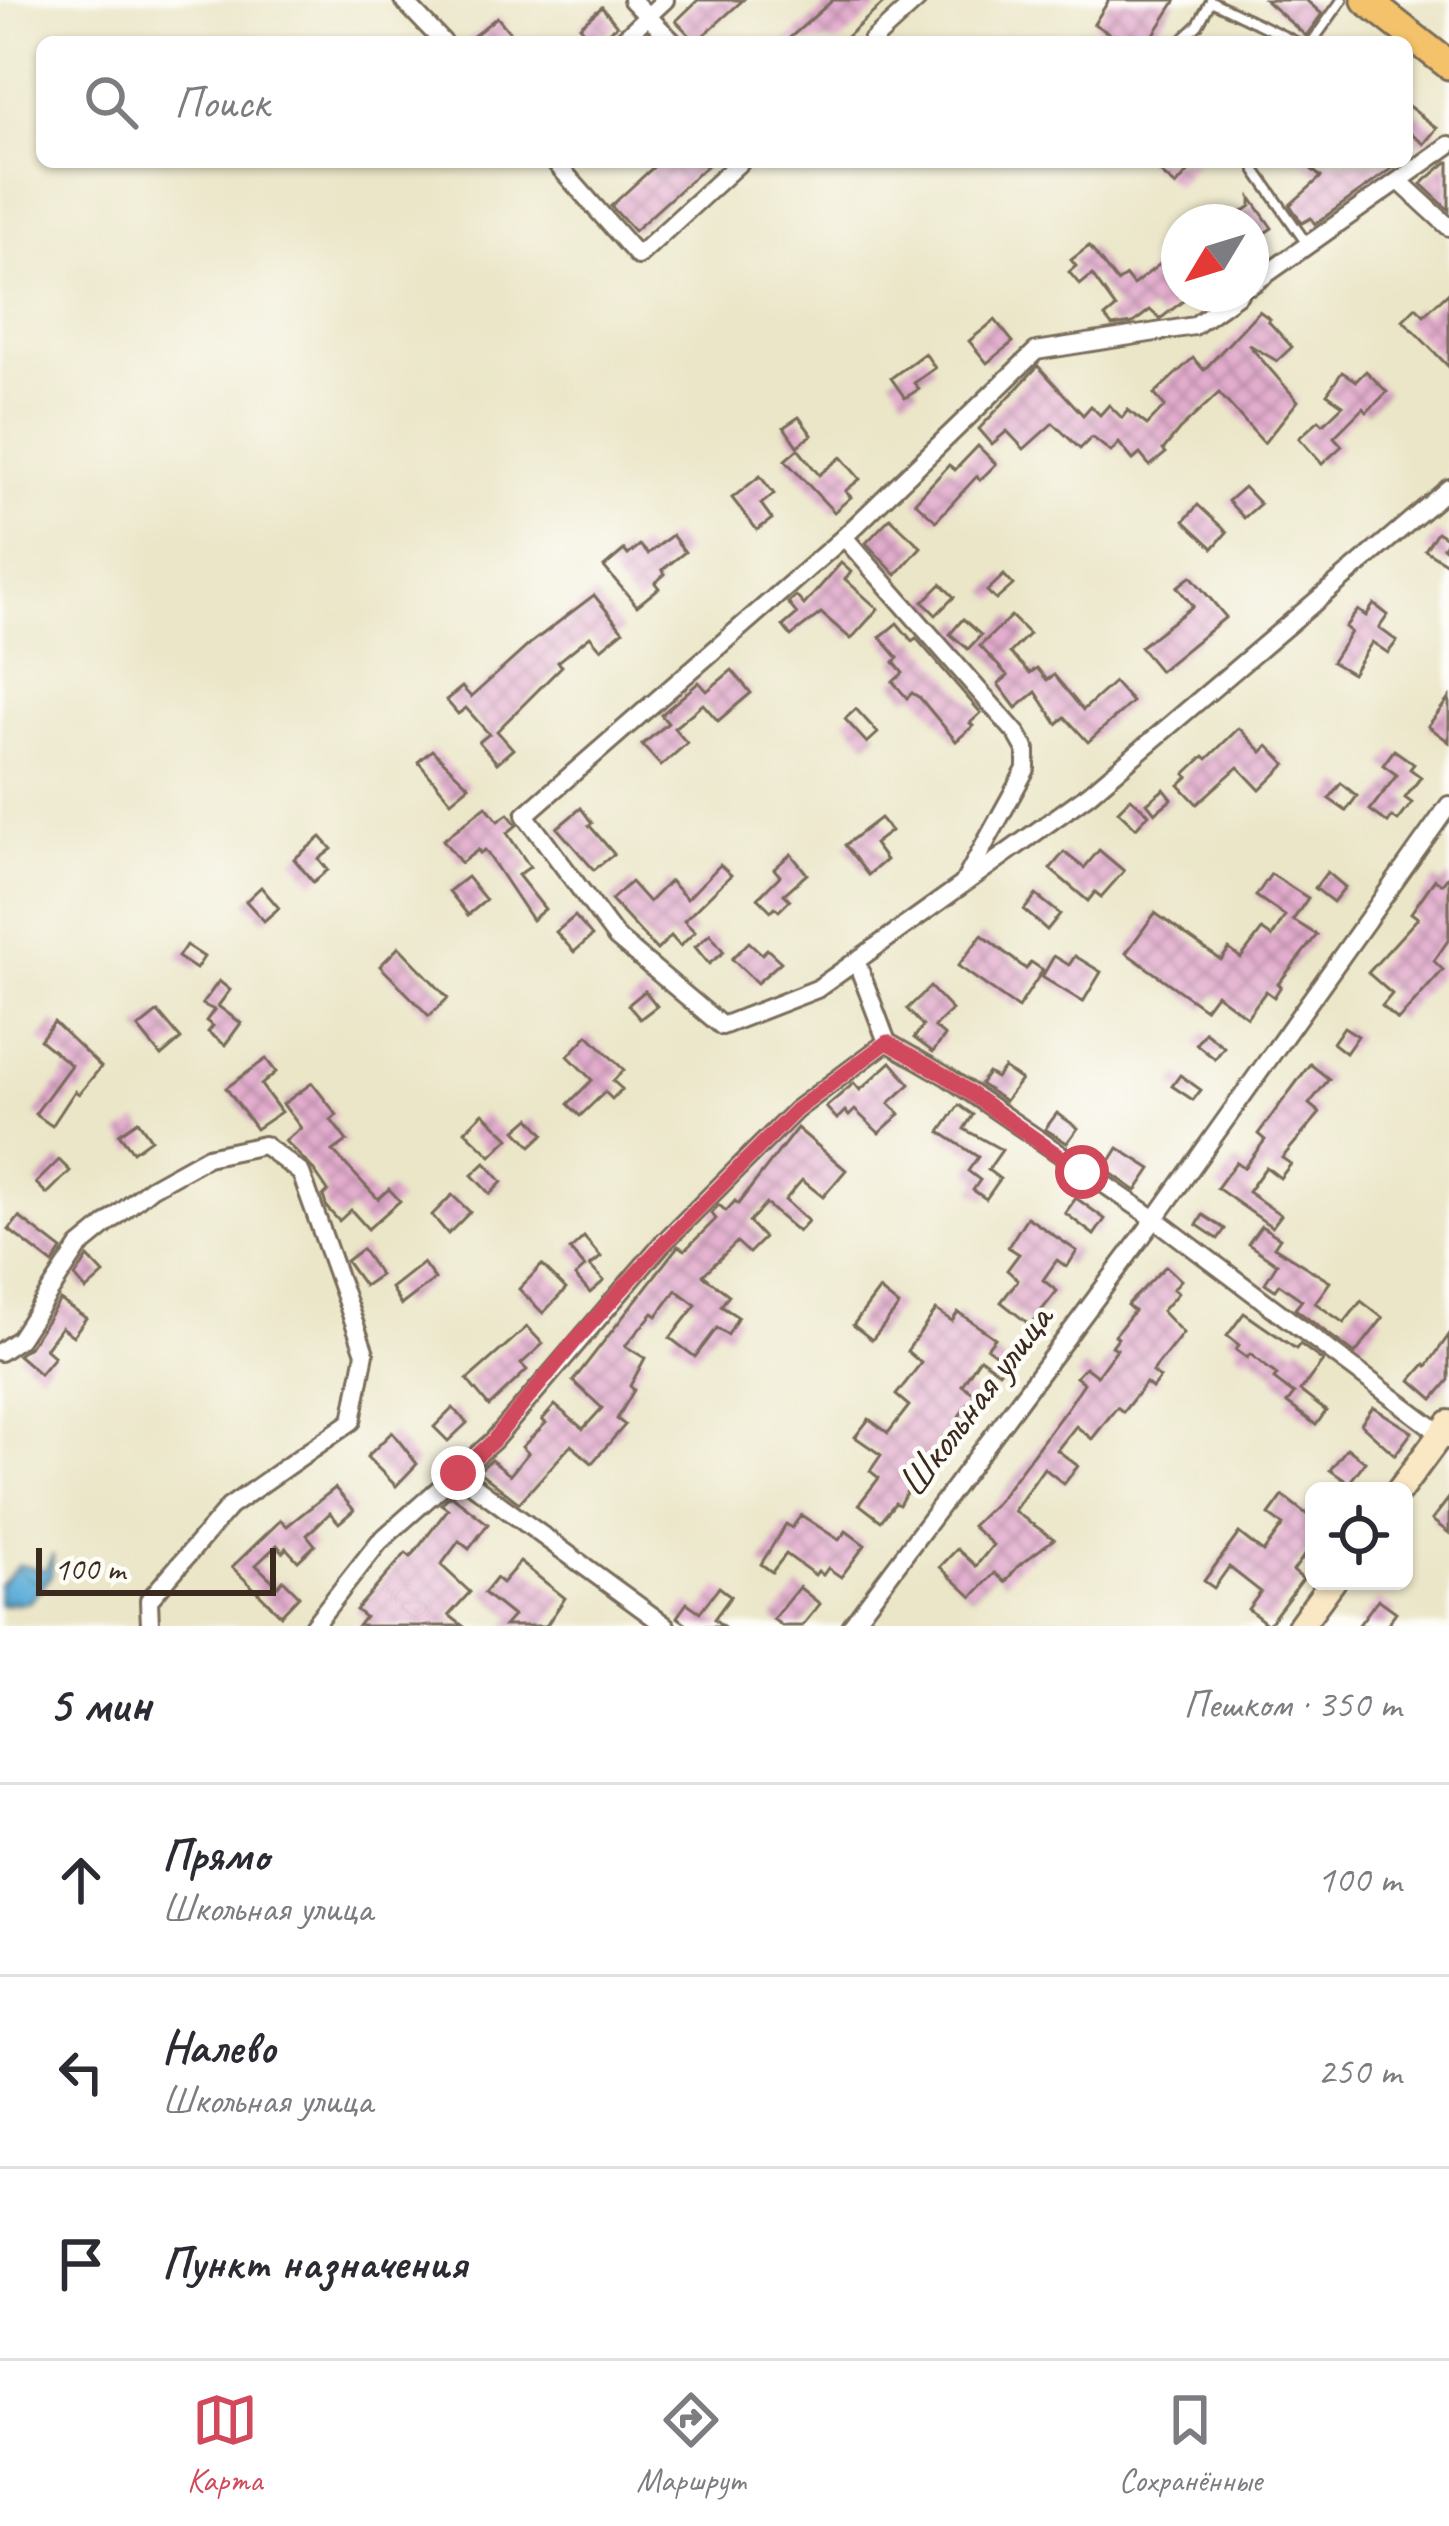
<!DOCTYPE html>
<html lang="ru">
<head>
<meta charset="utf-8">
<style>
	:root { --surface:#fff; --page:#f2f2f3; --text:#2b2b33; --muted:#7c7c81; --line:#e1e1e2; --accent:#d1495b }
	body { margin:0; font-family:Caveat,sans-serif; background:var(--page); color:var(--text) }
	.controls { position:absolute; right:36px; bottom:36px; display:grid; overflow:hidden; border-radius:18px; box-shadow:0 3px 9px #0004 }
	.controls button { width:108px; height:108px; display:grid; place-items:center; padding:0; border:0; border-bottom:3px solid var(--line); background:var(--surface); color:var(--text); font:60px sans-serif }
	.compass { position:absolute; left:1161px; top:204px; width:108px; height:108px; border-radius:50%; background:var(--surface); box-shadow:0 3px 9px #0004; rotate:232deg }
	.scale { position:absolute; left:36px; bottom:30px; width:240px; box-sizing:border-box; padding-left:12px; border:6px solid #3b2a1e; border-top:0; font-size:33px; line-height:42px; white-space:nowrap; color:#3b2a1e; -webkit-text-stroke:9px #fdfcf7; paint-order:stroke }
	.stop { position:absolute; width:36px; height:36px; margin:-27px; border:9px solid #d1495b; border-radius:50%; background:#fff }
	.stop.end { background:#d1495b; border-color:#fff; box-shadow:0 3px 12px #0008 }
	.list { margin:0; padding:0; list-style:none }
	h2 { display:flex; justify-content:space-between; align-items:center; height:156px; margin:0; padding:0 48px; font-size:51px }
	h2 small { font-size:39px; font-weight:400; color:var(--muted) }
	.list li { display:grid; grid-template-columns:78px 1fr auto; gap:36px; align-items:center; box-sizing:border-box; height:192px; padding:0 48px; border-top:3px solid var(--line) }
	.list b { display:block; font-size:45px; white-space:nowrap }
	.list p { margin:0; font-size:39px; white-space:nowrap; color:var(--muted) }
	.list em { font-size:39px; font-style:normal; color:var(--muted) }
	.icon { flex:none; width:66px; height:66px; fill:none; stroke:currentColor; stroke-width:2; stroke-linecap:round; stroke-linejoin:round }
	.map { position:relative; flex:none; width:1449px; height:1626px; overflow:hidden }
	.search { position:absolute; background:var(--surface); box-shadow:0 3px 9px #0004; left:36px; right:36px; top:36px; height:132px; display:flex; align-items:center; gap:30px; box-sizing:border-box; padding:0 42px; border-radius:18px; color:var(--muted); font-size:45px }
	.sheet { height:732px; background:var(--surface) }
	nav { display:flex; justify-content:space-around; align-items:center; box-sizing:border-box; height:168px; border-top:3px solid var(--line); background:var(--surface); font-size:33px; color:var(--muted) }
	nav a { display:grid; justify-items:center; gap:6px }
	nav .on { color:var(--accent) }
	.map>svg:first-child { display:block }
	.water { fill:url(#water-waves); stroke:#4c6c7c; stroke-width:3 }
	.building { fill:url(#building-cross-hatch) }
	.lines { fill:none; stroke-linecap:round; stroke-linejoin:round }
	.lane-casing { stroke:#796c5a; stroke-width:14 }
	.street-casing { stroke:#796c5a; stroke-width:22 }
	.secondary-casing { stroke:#796c5a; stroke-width:30 }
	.primary-casing { stroke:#796c5a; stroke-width:33 }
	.lane { stroke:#fff; stroke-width:8 }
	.street { stroke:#fff; stroke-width:16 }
	.secondary { stroke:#fae7c3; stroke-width:24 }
	.primary { stroke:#f3c26a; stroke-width:27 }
	.route { stroke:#d1495b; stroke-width:15 }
	.labels { text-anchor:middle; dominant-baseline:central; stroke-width:9; stroke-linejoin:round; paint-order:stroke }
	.street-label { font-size:42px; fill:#3b2a1e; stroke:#fdfcf7 }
</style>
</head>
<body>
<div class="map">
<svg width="1449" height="1626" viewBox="0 0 1449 1626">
	<defs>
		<pattern id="water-waves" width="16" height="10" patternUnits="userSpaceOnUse" patternTransform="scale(3)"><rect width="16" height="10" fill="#5eafd9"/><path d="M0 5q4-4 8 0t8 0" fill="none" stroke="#4f8faf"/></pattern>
		<pattern id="building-cross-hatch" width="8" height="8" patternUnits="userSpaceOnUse" patternTransform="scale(3)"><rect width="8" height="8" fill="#e3adce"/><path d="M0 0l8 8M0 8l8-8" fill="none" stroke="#b98da7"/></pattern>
	</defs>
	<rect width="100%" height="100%" fill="#fdfcf7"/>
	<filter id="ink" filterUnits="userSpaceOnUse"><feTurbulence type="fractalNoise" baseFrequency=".00833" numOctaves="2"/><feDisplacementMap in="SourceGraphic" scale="24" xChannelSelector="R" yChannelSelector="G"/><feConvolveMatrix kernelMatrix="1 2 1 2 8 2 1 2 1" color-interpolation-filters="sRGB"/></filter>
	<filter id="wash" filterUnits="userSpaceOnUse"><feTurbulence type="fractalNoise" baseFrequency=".004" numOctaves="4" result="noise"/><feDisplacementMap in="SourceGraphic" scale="48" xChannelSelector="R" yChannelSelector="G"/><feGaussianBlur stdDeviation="2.7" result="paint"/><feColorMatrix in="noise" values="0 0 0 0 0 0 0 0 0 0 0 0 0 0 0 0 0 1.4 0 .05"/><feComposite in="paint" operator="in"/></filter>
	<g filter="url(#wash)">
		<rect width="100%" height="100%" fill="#ebe6c8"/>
		<path class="water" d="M53,1554L51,1577L29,1602L0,1605V1585L19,1565L45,1570Z"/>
		<g id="blocks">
			<g class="building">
				<path d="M698,0H743L696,42L676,21Z"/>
				<path d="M833,0H887L841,42H785Z"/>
				<path d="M1109,0H1176L1149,42H1123L1094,24Z"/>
				<path d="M1265,0H1306L1322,14L1306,36Z"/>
				<path d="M602,7L617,26L593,42L580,26Z"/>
				<path d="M497,17L512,35L504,42H466Z"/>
				<path d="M1407,105L1437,128L1424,144L1407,131Z"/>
				<path d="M659,162H711L634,231L611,206Z"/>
				<path d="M1148,162H1197L1176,186Z"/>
				<path d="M1303,162H1401L1315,224L1311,218L1302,223L1290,205L1321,177Z"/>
				<path d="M1447,162H1449V210L1421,184Z"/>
				<path d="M1251,198L1272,228L1251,242V222H1228L1251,206Z"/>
				<path d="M1089,246L1117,282L1126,276L1133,285L1169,257L1179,270V294H1192L1160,319L1150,310L1133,323L1112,326L1105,317L1116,308L1092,275L1080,285L1069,272L1076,266L1071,260Z"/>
				<path d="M1449,292V367L1403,320L1416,307L1424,315Z"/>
				<path d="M1259,311L1270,319L1268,321L1292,347L1277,361L1248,344L1298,401L1264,443L1219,393L1179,430L1163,450L1166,453L1150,466L1140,454L1133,460L1119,443L1111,452L1092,437L1080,449L1053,423L1024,449L1007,431L992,444L979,429L1038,366L1083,415L1091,406L1100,415L1109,405L1122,418L1128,410L1147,425L1165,406L1154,394L1193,358L1204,370Z"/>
				<path d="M995,320L1013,342L987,363L969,341Z"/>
				<path d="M925,353L935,368L914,383L919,389L905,398L891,378Z"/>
				<path d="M1366,371L1387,392L1367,412L1363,408L1334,437L1342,446L1322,464L1299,438L1319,420L1323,424L1343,405L1327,394L1342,372L1356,381Z"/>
				<path d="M799,417L812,435L797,446L784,427Z"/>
				<path d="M978,446L996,464L980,480L977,476L936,521L915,502L949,465L955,470Z"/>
				<path d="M798,449L819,475L841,457L860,479L845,491L851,497L834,512L785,460Z"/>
				<path d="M760,476L774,494L761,504L772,519L757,530L732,498Z"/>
				<path d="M1244,487L1260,504L1244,518L1228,501Z"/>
				<path d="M1198,505L1227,532L1213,548L1184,521Z"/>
				<path d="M890,518L921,547L896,575L866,543Z"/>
				<path d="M1437,532L1448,539L1443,547L1449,552V565L1425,550Z"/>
				<path d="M672,535L685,552L662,570L665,574L655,583L659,588L637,606L604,567L624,550L628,555L640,545L648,554Z"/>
				<path d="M841,563L851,572L845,579L878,609L851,639L821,613L791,636L783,626L797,614L788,603L796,596L804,605Z"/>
				<path d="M1004,575L1013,585L996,600L987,591Z"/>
				<path d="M1191,576L1226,617L1160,671L1140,647L1193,606L1177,587Z"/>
				<path d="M941,584L954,597L936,615L923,602Z"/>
				<path d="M594,595L623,631L601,649L590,636L558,662L562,666L497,731L513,749L497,763L479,742L489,734L466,708L458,714L446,700L462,687L471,697L531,643Z"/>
				<path d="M1374,604L1388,615L1379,628L1397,641L1388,653L1372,642L1352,674L1332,662L1351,632L1345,627L1358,610L1366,616Z"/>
				<path d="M1011,616L1029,634L1010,653L1030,673L1037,668L1047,680L1054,675L1083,710L1114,682L1132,702L1088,742L1065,717L1057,724L1036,692L1016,708L998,684L1008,676L980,646Z"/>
				<path d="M963,619L981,635L968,649L950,634Z"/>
				<path d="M897,623L912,641L916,638L981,713L970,723L973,726L956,741L920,698L912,693L907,698L893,682L903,673L894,662L898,658L880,637Z"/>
				<path d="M732,670L751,693L718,721L703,704L674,728L687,743L661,766L642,745L668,723L661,715L699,682L707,691Z"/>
				<path d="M1449,698V742L1428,726Z"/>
				<path d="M856,709L878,733L867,743L845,719Z"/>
				<path d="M1239,728L1262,752L1268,746L1286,764L1260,790L1238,767L1197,804L1179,785L1188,777L1185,774L1204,756L1207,759Z"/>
				<path d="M432,750L469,786L451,801L418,762Z"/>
				<path d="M1394,750L1414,764L1410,769L1421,777L1405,798L1412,803L1398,821L1392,817L1388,823L1370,810L1397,775L1383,765Z"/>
				<path d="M1341,783L1357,796L1346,811L1329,799Z"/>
				<path d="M1164,789L1172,799L1155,813L1147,803Z"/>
				<path d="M1131,798L1149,814L1136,828L1118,811Z"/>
				<path d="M486,806L498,821L508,814L517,825L507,833L530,867L518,875L545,909L532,920L485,850L480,853L478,850L461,863L443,840Z"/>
				<path d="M581,808L592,823L589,825L614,854L594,870L557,828Z"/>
				<path d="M880,818L891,831L874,844L886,860L868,875L845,845Z"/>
				<path d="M321,837L332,849L319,859L328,870L313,882L294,859Z"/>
				<path d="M1099,850L1124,871L1101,897L1095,892L1088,901L1050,869L1064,852L1084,868Z"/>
				<path d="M791,854L807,874L784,894L790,900L779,911L775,907L771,911L758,898L780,876L774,869Z"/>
				<path d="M720,865L731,875L684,921L695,932L680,946L671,936L657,950L611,900L631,882L649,902L670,881L687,899Z"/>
				<path d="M1327,872L1345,887L1333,902L1315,888Z"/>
				<path d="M1271,874L1308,898L1293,920L1317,935L1278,984L1281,986L1274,997L1266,991L1247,1017L1216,994L1205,1009L1126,953L1155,913L1221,960L1229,949L1241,958L1262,930L1272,937L1285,916L1256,896Z"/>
				<path d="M1449,875V939L1434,961L1443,970L1398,1020L1382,1006L1392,994L1368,973L1418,918L1411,913L1435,879L1442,884Z"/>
				<path d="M467,877L486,900L468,915L449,891Z"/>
				<path d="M261,887L279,908L264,921L246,901Z"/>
				<path d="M1036,895L1060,914L1047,930L1024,910Z"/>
				<path d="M575,916L592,936L574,952L556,932Z"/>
				<path d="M710,934L724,952L709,964L695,947Z"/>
				<path d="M982,935L1026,969L1031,962L1043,970L1018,1008L958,966Z"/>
				<path d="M749,942L762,954L767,949L781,962L757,983L732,959Z"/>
				<path d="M186,945L204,957L196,969L178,957Z"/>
				<path d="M399,947L448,998L429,1016L380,966Z"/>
				<path d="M1054,956L1069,965L1075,956L1101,972L1083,1002L1042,977Z"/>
				<path d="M219,981L230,990L218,1006L241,1023L225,1045L208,1032L213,1026L206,1021L214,1010L202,1004Z"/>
				<path d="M930,987L952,1010L934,1027L945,1036L933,1052L914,1038L923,1026L907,1009Z"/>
				<path d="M645,991L657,1006L640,1019L628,1005Z"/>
				<path d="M158,1012L181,1039L161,1056L138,1028Z"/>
				<path d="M54,1022L101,1067L79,1094L75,1091L52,1126L35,1114L71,1065L40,1040Z"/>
				<path d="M1344,1027L1358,1036L1346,1053L1333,1043Z"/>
				<path d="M1205,1032L1224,1047L1215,1059L1196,1044Z"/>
				<path d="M588,1035L624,1070L613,1081L622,1089L612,1099L605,1092L580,1116L568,1104L592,1080L568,1056Z"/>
				<path d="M266,1059L276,1072L261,1085L281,1112L256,1129L226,1088Z"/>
				<path d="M891,1062L910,1084L889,1103L900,1114L879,1133L855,1110L849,1116L845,1111L837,1119L826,1107L854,1083L860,1090Z"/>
				<path d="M1310,1064L1329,1079L1309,1104L1320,1113L1282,1158L1291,1164L1280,1178L1266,1167L1248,1192L1281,1215L1272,1227L1217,1188L1236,1162L1244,1168L1265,1140L1258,1134Z"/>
				<path d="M1004,1068L1021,1080L1005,1101L980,1084L988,1073L996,1078Z"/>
				<path d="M1180,1075L1201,1090L1193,1100L1172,1086Z"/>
				<path d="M312,1083L337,1115L331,1120L347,1141L333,1151L378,1199L389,1189L400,1201L368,1229L351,1210L339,1221L327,1208L323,1196L328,1191L312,1168L285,1141L301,1128L283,1104Z"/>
				<path d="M959,1105L973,1115L964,1129L1002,1150L988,1170L1000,1179L986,1199L973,1190L980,1180L968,1171L978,1157L940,1132Z"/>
				<path d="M483,1113L509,1138L491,1156L465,1131Z"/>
				<path d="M1057,1113L1078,1128L1067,1143L1045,1129Z"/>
				<path d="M530,1118L544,1134L531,1146L516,1130Z"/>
				<path d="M138,1121L151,1139L133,1152L119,1134Z"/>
				<path d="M797,1128L846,1170L823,1197L802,1180L785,1200L808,1221L798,1232L766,1204L749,1222L764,1238L749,1253L737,1242L703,1275L729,1295L721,1306L738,1317L728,1335L717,1328L695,1357L670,1338L696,1305L676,1290L657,1316L653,1313L625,1346L645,1358L630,1386L634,1390L617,1419L625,1425L592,1463L571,1445L519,1503L478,1471L491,1460L510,1475L528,1453L522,1447L546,1423L542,1420L555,1405L583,1429L602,1408L573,1381L678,1246L685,1250L716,1219L711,1213L719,1205L726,1211L735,1201L738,1204Z"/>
				<path d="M1118,1148L1151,1169L1136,1191L1105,1169Z"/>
				<path d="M59,1160L70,1171L47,1194L36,1183Z"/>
				<path d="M485,1163L502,1182L490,1194L472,1175Z"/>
				<path d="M452,1195L470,1212L448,1234L432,1215Z"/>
				<path d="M1076,1198L1105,1219L1094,1235L1065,1213Z"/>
				<path d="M1203,1215L1225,1229L1218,1239L1197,1225Z"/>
				<path d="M19,1217L62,1250L53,1264L9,1230Z"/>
				<path d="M1027,1217L1077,1251L1067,1267L1057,1260L1043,1280L1057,1291L1030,1325L1001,1302L1018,1280L1007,1270L1019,1254L1008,1247Z"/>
				<path d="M1261,1226L1280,1238L1274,1247L1330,1282L1315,1303L1344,1323L1361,1301L1383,1318L1355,1354L1295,1309L1302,1300L1279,1284L1275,1290L1265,1283L1277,1264L1248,1244Z"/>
				<path d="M584,1237L601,1257L590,1266L604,1281L590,1293L575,1276L585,1267L570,1250Z"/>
				<path d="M362,1249L380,1275L364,1286L346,1261Z"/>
				<path d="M88,1257L104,1274L86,1290L75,1277Z"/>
				<path d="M423,1263L435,1279L401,1305L391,1288Z"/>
				<path d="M542,1265L566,1289L543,1313L519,1289Z"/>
				<path d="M1166,1266L1181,1280L1173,1289L1178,1293L1162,1311L1183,1333L1152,1372L1160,1378L1152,1388L1146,1383L1123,1412L1117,1407L1092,1439L1076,1426L1057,1450L1078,1466L1064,1484L1044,1468L1014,1511L1054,1539L1018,1566L1005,1582L995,1573L972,1597L940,1567L957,1549L976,1566L993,1545L972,1526L998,1501L1068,1407L1084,1383L1076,1377L1085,1367L1097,1376L1117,1349L1112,1346L1118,1338L1115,1335L1134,1311L1127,1305Z"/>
				<path d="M879,1290L899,1306L872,1340L853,1325Z"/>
				<path d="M60,1300L86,1318L73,1336L61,1327L45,1349L54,1357L40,1374L18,1355L30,1346Z"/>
				<path d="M936,1310L952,1321L958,1312L995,1338L987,1348L1006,1362L999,1372L980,1358L962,1385L975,1394L959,1416L962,1418L913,1480L899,1505L895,1503L881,1521L859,1504L879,1478L870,1471L881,1455L855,1437L869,1419L888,1433L909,1406L896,1395L921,1363L907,1351Z"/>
				<path d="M1244,1313L1296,1349L1300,1344L1323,1361L1300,1391L1326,1411L1316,1425L1287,1403L1294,1394L1274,1379L1277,1375L1250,1354L1247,1358L1236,1350L1239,1345L1227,1336Z"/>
				<path d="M527,1327L543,1344L521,1364L527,1370L489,1406L467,1380Z"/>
				<path d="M1449,1335V1380L1433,1399L1411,1380L1425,1364L1427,1366Z"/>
				<path d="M1373,1407L1412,1432L1395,1455L1361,1424Z"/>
				<path d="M453,1408L467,1423L448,1441L434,1427Z"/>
				<path d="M392,1432L417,1464L396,1486L367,1457Z"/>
				<path d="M1347,1448L1365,1462L1349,1483L1330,1470Z"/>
				<path d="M335,1488L354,1510L339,1523L330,1513L307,1535L315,1545L298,1561L286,1548L283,1552L277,1545L256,1565L278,1586L283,1580L299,1596L281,1615L232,1567L281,1520L287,1526Z"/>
				<path d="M451,1495L488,1524L469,1549L459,1541L441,1565L470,1592L449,1615L463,1626H358L365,1617L356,1610L406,1553L411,1557L448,1509L441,1504Z"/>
				<path d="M1283,1496L1314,1520V1542L1293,1571L1303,1579L1268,1625L1248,1609L1261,1592L1229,1567L1214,1588L1204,1581L1239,1533L1263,1552L1283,1525L1269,1515Z"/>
				<path d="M1449,1498V1533L1432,1520Z"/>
				<path d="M801,1515L839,1540L846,1531L865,1545L841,1577L828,1568L823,1575L818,1571L815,1575L786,1554L772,1572L761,1564L786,1524L792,1528Z"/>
				<path d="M520,1562L565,1598L546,1626H504L513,1616L484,1593L496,1578L502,1583Z"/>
				<path d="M719,1587L731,1596L714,1619L723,1626H690L677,1617L687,1603L700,1612Z"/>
				<path d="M799,1587L820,1604L802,1626H782L773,1619Z"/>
				<path d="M1378,1599L1396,1612L1386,1626H1358Z"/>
			</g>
		</g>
	</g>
	<g filter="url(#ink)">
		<use href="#blocks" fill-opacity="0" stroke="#796c5a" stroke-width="3"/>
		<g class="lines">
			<g class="lane-casing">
				<g id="lane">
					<path d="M1211,1L1296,42"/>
					<path d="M1180,42L1198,25L1211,1"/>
					<path d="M1312,42L1342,0"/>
					<path d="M1255,162L1256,171L1307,244"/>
				</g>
			</g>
			<g class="street-casing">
				<g id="street">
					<path d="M403,0L443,42"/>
					<path d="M632,0L673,42"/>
					<path d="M620,42L665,0"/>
					<path d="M871,42L917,0"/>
					<path d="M555,162L638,256L740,162"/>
					<path d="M1399,181L1449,227"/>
					<path d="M1251,285L1449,145"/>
					<path d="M1239,294L1194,326L1036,351L844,537L525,815L616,937L722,1026L817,989L1089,794L1449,488"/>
					<path d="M844,537L1017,734L1026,750V769L964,882"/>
					<path d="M857,963L887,1042"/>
					<path d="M887,1042L946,1076L1155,1219L1449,1440"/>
					<path d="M0,1352L19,1339L79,1247L151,1188L207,1157L264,1145L301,1173L365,1353L352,1421L229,1507L149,1600L150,1626"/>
					<path d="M457,1473L666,1626"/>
					<path d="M313,1626L379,1542L493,1441L661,1245L796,1110L887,1042"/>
					<path d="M851,1626L1155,1219L1449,805"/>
				</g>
			</g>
			<g class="secondary-casing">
				<g id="secondary">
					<path d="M1399,1491L1449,1423"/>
					<path d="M1300,1626L1333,1581"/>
				</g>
			</g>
			<g class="primary-casing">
				<path id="primary" d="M1366,0L1449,65"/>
			</g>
			<use href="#lane" class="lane"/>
			<use href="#street" class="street"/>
			<use href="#secondary" class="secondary"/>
			<use href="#primary" class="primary"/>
		</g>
	</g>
	<g class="lines" filter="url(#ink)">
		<path class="route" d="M458,1473L493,1441L576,1340L662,1245L796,1110L887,1042L946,1076L1082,1172"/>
	</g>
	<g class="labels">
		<g class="street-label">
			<text transform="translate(975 1401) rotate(-53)">Школьная улица</text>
		</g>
	</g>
</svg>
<div class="controls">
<button><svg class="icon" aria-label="locate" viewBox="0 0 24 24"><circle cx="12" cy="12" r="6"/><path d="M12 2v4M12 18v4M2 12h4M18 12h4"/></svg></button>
</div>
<svg class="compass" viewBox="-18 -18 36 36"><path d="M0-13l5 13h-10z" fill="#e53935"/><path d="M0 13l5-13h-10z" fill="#7c7c81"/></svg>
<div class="scale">100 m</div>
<div class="stop" style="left:1082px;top:1172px"></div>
<div class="stop end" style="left:458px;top:1473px"></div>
<div class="search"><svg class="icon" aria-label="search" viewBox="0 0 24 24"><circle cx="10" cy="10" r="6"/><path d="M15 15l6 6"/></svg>Поиск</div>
</div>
<section class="sheet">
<h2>5 мин<small>Пешком · 350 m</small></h2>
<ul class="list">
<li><svg class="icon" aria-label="ahead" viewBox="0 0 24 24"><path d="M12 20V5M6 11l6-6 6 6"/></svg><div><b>Прямо</b><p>Школьная улица</p></div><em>100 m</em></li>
<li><svg class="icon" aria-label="left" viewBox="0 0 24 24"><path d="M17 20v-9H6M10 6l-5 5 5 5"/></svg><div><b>Налево</b><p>Школьная улица</p></div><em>250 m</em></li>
<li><svg class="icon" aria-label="arrive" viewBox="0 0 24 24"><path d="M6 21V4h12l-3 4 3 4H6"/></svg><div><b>Пункт назначения</b></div></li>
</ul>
</section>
<nav>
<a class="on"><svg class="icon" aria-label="map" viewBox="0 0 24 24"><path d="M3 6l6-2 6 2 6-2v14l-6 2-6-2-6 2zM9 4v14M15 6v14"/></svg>Карта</a>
<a><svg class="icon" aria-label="directions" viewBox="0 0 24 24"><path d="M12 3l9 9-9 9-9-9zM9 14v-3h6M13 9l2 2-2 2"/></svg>Маршрут</a>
<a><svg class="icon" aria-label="saved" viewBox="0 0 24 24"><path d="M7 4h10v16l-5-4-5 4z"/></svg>Сохранённые</a>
</nav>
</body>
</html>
